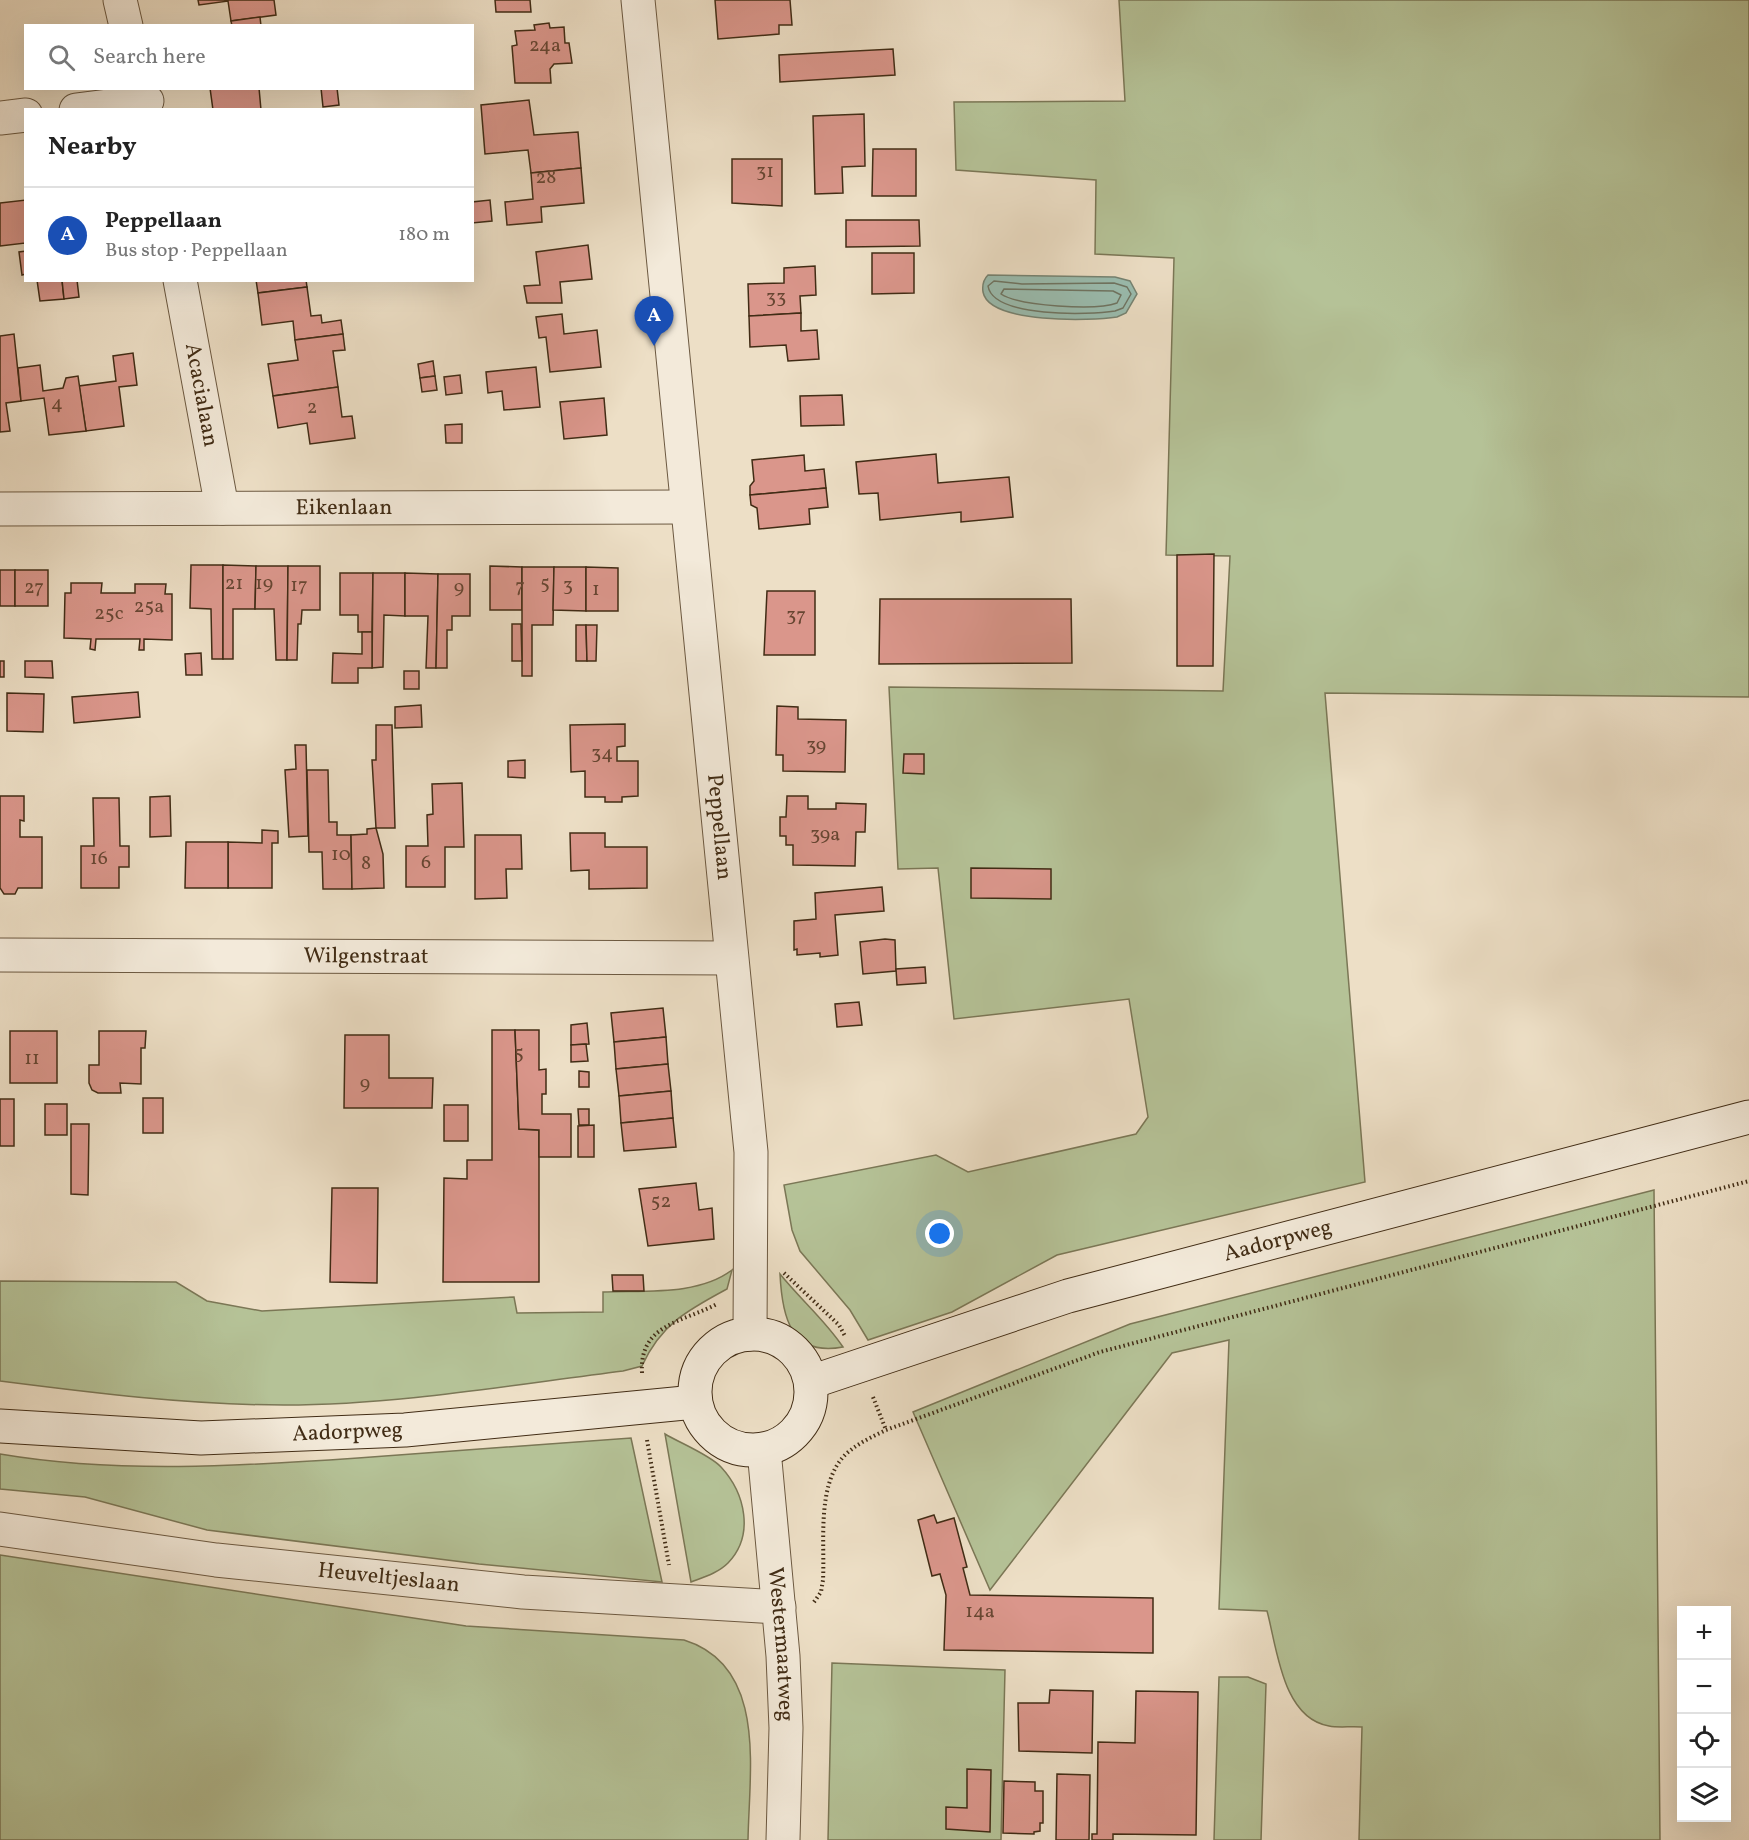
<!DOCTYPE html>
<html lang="en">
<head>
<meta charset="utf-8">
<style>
	:root { --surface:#fff; --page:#f6f6f6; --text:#222; --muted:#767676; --line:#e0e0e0; --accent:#1a73e8 }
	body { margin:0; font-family:Vollkorn,serif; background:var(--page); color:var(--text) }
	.controls { position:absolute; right:18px; bottom:18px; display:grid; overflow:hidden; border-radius:0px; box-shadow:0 6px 24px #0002 }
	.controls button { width:54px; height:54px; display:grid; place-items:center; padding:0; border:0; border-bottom:2px solid var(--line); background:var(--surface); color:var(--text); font:30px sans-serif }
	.you { position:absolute; left:940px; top:1234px; width:21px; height:21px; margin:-15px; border:4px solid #fff; border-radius:50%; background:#1a73e8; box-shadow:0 0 0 9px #1a73e833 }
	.badge { display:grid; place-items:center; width:39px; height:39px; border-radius:50%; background:var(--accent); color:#fff; font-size:20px; font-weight:700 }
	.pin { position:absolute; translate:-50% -50px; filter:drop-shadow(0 2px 3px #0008) }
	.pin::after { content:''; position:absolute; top:32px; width:21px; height:18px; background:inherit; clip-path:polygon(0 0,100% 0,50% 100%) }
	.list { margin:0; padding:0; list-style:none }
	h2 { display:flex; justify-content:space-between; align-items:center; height:78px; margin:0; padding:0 24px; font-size:26px }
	h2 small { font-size:20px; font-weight:400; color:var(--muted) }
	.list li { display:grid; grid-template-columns:39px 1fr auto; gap:18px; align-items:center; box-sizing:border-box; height:96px; padding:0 24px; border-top:2px solid var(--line) }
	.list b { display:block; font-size:22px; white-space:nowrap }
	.list p { margin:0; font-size:20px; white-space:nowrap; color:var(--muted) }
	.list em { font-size:20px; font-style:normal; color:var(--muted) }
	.icon { flex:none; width:33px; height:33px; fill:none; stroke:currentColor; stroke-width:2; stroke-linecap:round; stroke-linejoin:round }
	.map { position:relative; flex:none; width:1749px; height:1840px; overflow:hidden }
	.search { position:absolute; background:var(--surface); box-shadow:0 6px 24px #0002; left:24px; top:24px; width:450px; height:66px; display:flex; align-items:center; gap:15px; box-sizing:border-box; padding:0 21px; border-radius:0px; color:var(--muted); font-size:22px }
	.panel { position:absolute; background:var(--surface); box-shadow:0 6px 24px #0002; left:24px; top:108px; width:450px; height:174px; border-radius:0px }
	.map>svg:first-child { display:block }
	.green { fill:#b5c297; stroke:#7b7756; stroke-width:1.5 }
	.water { fill:#9abdb0; stroke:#768372; stroke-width:1.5 }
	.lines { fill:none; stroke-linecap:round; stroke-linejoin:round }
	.shore { stroke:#6e7462; stroke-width:1.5 }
	.building { fill:#da968b; stroke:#412c15; stroke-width:1.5 }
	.minor-casing { stroke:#6c5941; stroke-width:35 }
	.tertiary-casing { stroke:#6c5941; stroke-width:35 }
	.secondary-casing { stroke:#412c15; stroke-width:35 }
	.path { stroke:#412c15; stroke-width:4; stroke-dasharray:1.5 3; stroke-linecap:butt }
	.minor { stroke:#f3eada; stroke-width:33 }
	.tertiary { stroke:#f3eada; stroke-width:33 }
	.secondary { stroke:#f3eada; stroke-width:33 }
	.labels { text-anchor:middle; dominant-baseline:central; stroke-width:4.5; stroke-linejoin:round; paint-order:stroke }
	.number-label { font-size:20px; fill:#674632 }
	.street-label { font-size:22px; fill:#412c15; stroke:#f3eada }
</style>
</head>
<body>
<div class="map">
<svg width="1749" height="1840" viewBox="0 0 1749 1840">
	<rect width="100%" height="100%" fill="#eddfc6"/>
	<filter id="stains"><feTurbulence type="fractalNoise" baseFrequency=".00333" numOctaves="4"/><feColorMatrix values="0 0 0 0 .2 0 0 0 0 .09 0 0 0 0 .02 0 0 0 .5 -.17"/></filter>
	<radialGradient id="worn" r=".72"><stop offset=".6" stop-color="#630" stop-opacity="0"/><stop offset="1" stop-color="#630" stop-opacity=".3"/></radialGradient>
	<g class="green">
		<path d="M1119,0H1749V697L1325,693L1365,1182L1057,1255L952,1312L868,1340L850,1310L800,1251L792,1230L784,1185L936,1155L968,1172L1136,1134L1148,1117L1129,999L954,1019L938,868L898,869L889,687L1223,691L1230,556L1166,555L1174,258L1095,254L1096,180L956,170L954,102L1125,101Z"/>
		<path d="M1654,1190L1660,1840H1359L1362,1727C1351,1726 1339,1728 1329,1726C1282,1718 1277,1647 1267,1611L1219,1609L1229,1340L1172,1353L990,1590L913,1412L1130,1324Z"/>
		<path d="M732,1270L727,1289C688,1310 661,1324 642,1366L623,1371C511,1385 397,1405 284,1405C189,1405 94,1393 0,1381V1281L176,1282L207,1301L262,1311L514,1297L517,1313L603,1312V1292C644,1290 698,1296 732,1270Z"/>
		<path d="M780,1274C801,1300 825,1320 843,1347C790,1357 782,1316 780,1274Z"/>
		<path d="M665,1434C680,1443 710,1455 721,1467C745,1493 755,1535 728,1563C718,1573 704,1577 691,1582Z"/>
		<path d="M631,1438L662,1582L479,1564L207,1530L85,1497L0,1489V1454C118,1474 240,1466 358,1458C449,1451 540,1444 631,1438Z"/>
		<path d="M0,1555L466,1626L684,1640C768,1666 749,1771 748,1840H0Z"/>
		<path d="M832,1663L1005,1670L1001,1840H828Z"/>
		<path d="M1219,1677H1248L1266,1684L1261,1840H1214Z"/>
	</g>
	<path class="water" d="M988,275L1115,277L1130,281L1137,294L1126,313L1117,317C1092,321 989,324 983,292C982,285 983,280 988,275Z"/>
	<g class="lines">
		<g class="shore">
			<path d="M994,281L1022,284L1114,283L1127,287L1131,294L1123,308L1115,311C1090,315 993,318 988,286Z"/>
			<path d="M1004,289L1113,291L1121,295L1117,303C1096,311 1019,306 1001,294Z"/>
		</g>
	</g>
	<g class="building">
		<path d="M198,0H274L276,15L231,21L228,1L199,5Z"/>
		<path d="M495,0H530L531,12H496Z"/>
		<path d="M715,0H790L792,25H779V34L718,39Z"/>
		<path d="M260,17L261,26H232L231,21Z"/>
		<path d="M549,23L550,28L564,27L565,43H569L572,63L554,64L550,69L551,83H515L512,46L517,45L515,31L535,30L534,25Z"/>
		<path d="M893,49L895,75L780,82L779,55Z"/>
		<path d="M210,88H259L261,110H213Z"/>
		<path d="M321,88H337L339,105L323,107Z"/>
		<path d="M529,100L534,135L578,132L581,168L531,173L528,150L485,154L481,105Z"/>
		<path d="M864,114L865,166L842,167L843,193L815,194L813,116Z"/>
		<path d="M873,149H916V196H872Z"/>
		<path d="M732,159H782V206L732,203Z"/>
		<path d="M581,168L584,203L541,207L542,222L507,225L505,202L533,199L531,173Z"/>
		<path d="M26,200V248L25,243L0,246V203Z"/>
		<path d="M490,200L492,221L472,223V202Z"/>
		<path d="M846,220H919L920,246L846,247Z"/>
		<path d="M588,245L592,279L560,282L562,303H527L524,286L540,285L536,252Z"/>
		<path d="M26,251V274L22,275L19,252Z"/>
		<path d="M872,253H914V293L872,294Z"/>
		<path d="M815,266L816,295L800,296L801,313L749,316L748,284L784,283V268Z"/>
		<path d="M37,280H62L64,299L40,301Z"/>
		<path d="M62,280H77L79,297L64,299Z"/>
		<path d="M256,280H306L307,287L258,293Z"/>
		<path d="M307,287L311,316L321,315L322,323L341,320L343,334L295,340L293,321L262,325L258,293Z"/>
		<path d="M801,313V331L817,330L819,359L788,361L786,345L750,347L749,316Z"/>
		<path d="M562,314L564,334L597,330L601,367L550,372L546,337L539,338L536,317Z"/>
		<path d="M14,334L21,401L6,403L10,431L0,432V336Z"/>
		<path d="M343,334L345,350L333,351L338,387L273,396L268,364L298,360L295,340Z"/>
		<path d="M133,353L137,385L119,387L124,426L86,431L79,386L116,381L113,356Z"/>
		<path d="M433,361L435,376L420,378L418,364Z"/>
		<path d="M40,365L43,391L63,388L66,378L78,376L86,431L49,435L44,398L21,401L18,368Z"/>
		<path d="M536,367L540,407L504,410L502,391L488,393L486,372Z"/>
		<path d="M460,375L462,393L446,395L444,377Z"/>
		<path d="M435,376L437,390L422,392L420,378Z"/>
		<path d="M338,387L342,417L352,416L355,438L310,444L307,423L278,428L273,396Z"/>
		<path d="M842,395L844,425L801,426L800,396Z"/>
		<path d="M604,398L607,435L564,439L560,402Z"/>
		<path d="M462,424V443H446L445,425Z"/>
		<path d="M936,454L938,483L1009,477L1013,517L961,522V512L880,520L878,493L859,494L856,462Z"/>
		<path d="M804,455L805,471L824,469L826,488L750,495V486L754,481L752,460Z"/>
		<path d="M826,488L828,507L809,509L810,524L759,529L757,508L751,505L750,495Z"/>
		<path d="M1214,554L1213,666H1177V555Z"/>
		<path d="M191,565H223V659H212L211,609L190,608Z"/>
		<path d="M223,565L256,566L255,609H233V659H223Z"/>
		<path d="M256,566H288L287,660H276L274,609H255Z"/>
		<path d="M288,566H320V610H302L301,624H298L297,660H287Z"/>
		<path d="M490,566L522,567V610H490Z"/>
		<path d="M522,567H554L553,625H532V676H522Z"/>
		<path d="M554,567H586V611L553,610Z"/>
		<path d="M586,567L618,568V611H586Z"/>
		<rect x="0" y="570" width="15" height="36"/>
		<rect x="15" y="570" width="33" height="36"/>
		<path d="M340,573H373L372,632H358V615H340Z"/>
		<path d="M373,573H405V616L384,615L383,667L372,668Z"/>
		<path d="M405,573L438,574L436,668H426L428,616H405Z"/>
		<path d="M438,574H470V616H452V630H447V668H436Z"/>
		<path d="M71,583H102L101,593H135V584H166L165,594H172V640L144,639V650H139L140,639H96L95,650L90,649L91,639L64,638L65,593H71Z"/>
		<path d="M767,591H815V655H764Z"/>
		<path d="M880,599H1071L1072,663L879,664Z"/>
		<path d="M512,624H521L522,661H512Z"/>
		<path d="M576,625H586L587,661H576Z"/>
		<path d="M586,625H597L596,661H587Z"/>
		<path d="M362,632H372V668H358V683H332L333,653L362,654Z"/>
		<path d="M201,653L202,675H186L185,654Z"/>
		<rect x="0" y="661" width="4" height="16"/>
		<path d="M25,661H52L53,678L25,677Z"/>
		<rect x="404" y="671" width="15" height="18"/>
		<path d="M138,692L140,717L74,723L72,697Z"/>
		<path d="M7,693L44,694L43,732L7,731Z"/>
		<path d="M421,705L422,727L395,728V707Z"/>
		<path d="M777,706L798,707V719L846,720L845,772L783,771V755H776Z"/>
		<path d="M625,724V746L617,747V761H638V796L622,797V802H605V797H585V771L571,772L570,725Z"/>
		<path d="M376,725H392L395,828H376L372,760H376Z"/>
		<path d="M295,745H306L308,836L289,837L285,770L296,769Z"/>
		<path d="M904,754H924V774L903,773Z"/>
		<path d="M525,760V778L508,777V761Z"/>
		<path d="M307,770H328L329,822H337V835H351L352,889H323L322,852H309Z"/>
		<path d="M462,783L464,847H445V887H406V846H428L427,815L433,814L432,784Z"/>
		<path d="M0,796H24V821L20,820V837H42V888H18L15,894H4L0,888Z"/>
		<path d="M170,796L171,836L150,837V797Z"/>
		<path d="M787,796H808V809H836V803L866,804L865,832H856L855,866L793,865V845H786V836H780V817H786Z"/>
		<path d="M93,798H119L120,846H129V867H119V888H81V846H94Z"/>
		<path d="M376,828L383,854L384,888L352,889L351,835L367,834V829Z"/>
		<path d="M262,830L278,831V843H272V888H228V842L262,843Z"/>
		<path d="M570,833H605V847H647V888L589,889V870L571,871Z"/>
		<path d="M475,835H521L522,869H506L507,898L475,899Z"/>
		<path d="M186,842H228V888H185Z"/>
		<path d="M971,868L1051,869V899L971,898Z"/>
		<path d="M882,887L884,911L835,915L838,955L820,957V953L797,955V949L794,950V921L816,919L815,893Z"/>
		<path d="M885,939L895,940L896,971L863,974L860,942Z"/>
		<path d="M925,967L926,983L897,985L896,969Z"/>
		<path d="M859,1002L862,1025L837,1027L835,1004Z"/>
		<path d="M663,1008L666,1037L614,1042L611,1013Z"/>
		<path d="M587,1023L589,1044L571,1045V1025Z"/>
		<path d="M492,1030H515L519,1129L539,1130V1282H443L444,1178L467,1179V1160H492Z"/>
		<path d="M515,1030H539V1070L546,1069V1094H542V1114H571V1157H539V1130L519,1129Z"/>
		<rect x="10" y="1031" width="47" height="52"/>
		<path d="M99,1031H146L145,1048H141V1084L120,1083L121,1093H98L92,1090L89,1083V1065H99Z"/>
		<path d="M345,1035H389V1078H433L432,1108H344Z"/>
		<path d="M666,1037L668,1064L616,1069L614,1042Z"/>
		<path d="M586,1044L588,1061L571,1062V1045Z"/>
		<path d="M668,1064L671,1091L619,1096L616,1069Z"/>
		<path d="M579,1071L589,1072V1087H579Z"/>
		<path d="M671,1091L673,1118L621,1123L619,1096Z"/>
		<rect x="143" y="1098" width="20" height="35"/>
		<rect x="0" y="1099" width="14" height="47"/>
		<rect x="45" y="1104" width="22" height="31"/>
		<rect x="444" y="1105" width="24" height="36"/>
		<path d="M578,1109H589V1125H579Z"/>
		<path d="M673,1118L676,1147L624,1151L621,1123Z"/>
		<path d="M71,1124H89L88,1195L71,1194Z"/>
		<path d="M594,1125V1157H578V1126Z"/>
		<path d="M696,1183L699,1210L712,1208L714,1239L648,1246L639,1189Z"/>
		<path d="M332,1188H378L377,1283L330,1282Z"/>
		<path d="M612,1275H643L644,1291H613Z"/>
		<path d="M934,1515L937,1523L954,1518L967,1567L963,1568L970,1595L1153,1598V1653L944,1650L946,1595L940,1574L932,1576L918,1520Z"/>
		<path d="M1050,1690L1093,1691L1092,1753L1019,1751L1018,1703H1049Z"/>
		<path d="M1136,1691L1198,1692L1196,1835L1113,1834V1840H1092V1834H1097L1098,1742L1135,1743Z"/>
		<path d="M967,1769L991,1770L990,1832L946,1829V1807L967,1808Z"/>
		<path d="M1057,1774L1090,1775L1089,1840H1056Z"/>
		<path d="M1004,1781L1035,1782V1791H1043V1823H1040V1831L1034,1832V1834L1003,1833Z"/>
	</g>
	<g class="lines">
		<g class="minor-casing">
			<g id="minor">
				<path d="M120,0L126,26"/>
				<path d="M76,110L147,101"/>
				<path d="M0,118L26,115"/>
				<path id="s1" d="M180,280L222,508"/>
				<path id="s2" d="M0,509L686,507"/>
				<path id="s3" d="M0,955L731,958"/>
				<path id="s4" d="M0,1529L216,1560L523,1592L779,1607"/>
			</g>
		</g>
		<g class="tertiary-casing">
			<g id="tertiary">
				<path id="s5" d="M638,0L751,1152L750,1334"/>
				<path id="s6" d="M764,1450L783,1656L786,1728L783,1840"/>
			</g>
		</g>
		<g class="secondary-casing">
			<g id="secondary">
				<circle cx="753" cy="1392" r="58"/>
				<path id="s7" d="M811,1382L1068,1296L1749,1117"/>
				<path id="s8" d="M0,1426L201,1438L405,1430L695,1402"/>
			</g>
		</g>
		<g class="path">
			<path d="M784,1273L839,1325L845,1336"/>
			<path d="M642,1373C639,1324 683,1322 717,1304"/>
			<path d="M873,1397L886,1430"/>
			<path d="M647,1440L669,1565"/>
			<path d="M814,1602L821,1592L823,1580C825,1542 816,1483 846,1454C858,1443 872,1437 886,1430L1100,1352L1749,1181"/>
		</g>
		<use href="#minor" class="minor"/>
		<use href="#tertiary" class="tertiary"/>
		<use href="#secondary" class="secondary"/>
	</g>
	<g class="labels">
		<g class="number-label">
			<text x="545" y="46">24a</text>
			<text x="765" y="172">31</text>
			<text x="546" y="178">28</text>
			<text x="776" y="298">33</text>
			<text x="57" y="404">4</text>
			<text x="312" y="408">2</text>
			<text x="234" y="584">21</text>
			<text x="264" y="584">19</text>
			<text x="545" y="584">5</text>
			<text x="299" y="586">17</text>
			<text x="568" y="586">3</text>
			<text x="520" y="587">7</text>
			<text x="34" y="588">27</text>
			<text x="459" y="588">9</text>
			<text x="596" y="590">1</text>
			<text x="149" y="607">25a</text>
			<text x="109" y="614">25c</text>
			<text x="796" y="616">37</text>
			<text x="816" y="746">39</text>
			<text x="602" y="754">34</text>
			<text x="825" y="835">39a</text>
			<text x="341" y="855">10</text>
			<text x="99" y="859">16</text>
			<text x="426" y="863">6</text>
			<text x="366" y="864">8</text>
			<text x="519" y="1054">5</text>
			<text x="32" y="1059">11</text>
			<text x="365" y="1084">9</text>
			<text x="661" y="1202">52</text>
			<text x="980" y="1612">14a</text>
		</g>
		<g class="street-label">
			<text stroke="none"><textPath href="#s1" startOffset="117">Acacialaan</textPath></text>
			<text stroke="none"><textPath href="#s2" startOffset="344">Eikenlaan</textPath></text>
			<text stroke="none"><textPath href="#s5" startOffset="831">Peppellaan</textPath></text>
			<text stroke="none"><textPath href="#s3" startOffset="366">Wilgenstraat</textPath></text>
			<text stroke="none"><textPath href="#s7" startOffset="488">Aadorpweg</textPath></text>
			<text stroke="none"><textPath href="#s8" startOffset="348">Aadorpweg</textPath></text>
			<text stroke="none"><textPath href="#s4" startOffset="392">Heuveltjeslaan</textPath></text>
			<text stroke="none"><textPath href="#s6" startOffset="195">Westermaatweg</textPath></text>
		</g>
	</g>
	<rect width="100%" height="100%" filter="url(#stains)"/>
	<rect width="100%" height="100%" fill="url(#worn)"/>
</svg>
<div class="controls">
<button>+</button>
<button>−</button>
<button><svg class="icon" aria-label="locate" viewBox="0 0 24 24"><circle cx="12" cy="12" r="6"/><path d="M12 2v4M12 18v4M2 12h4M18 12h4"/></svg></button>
<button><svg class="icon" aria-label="layers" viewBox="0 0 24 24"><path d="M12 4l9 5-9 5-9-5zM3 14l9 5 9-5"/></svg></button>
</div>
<div class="you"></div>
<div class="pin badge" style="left:654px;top:346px;background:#1a4fb4">A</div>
<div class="search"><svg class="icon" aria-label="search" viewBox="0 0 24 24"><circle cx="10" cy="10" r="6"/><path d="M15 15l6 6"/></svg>Search here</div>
<section class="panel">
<h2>Nearby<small></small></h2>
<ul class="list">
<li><span class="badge" style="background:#1a4fb4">A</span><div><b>Peppellaan</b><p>Bus stop · Peppellaan</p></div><em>180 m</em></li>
</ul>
</section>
</div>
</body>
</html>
